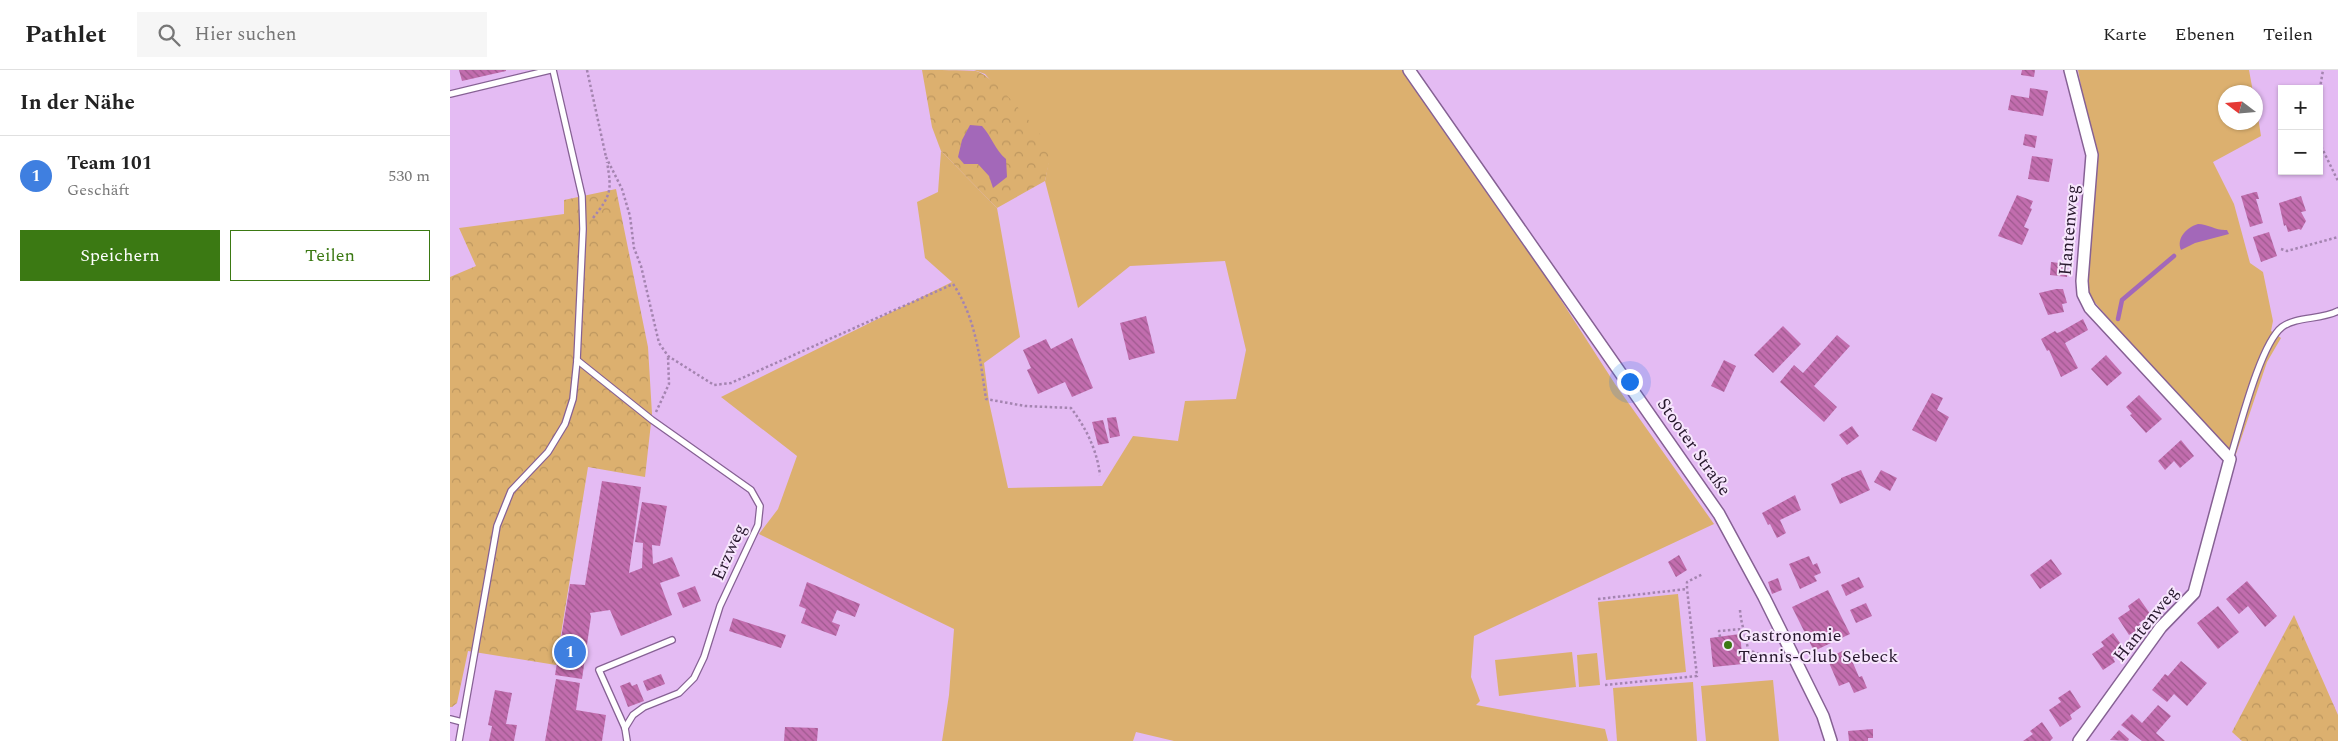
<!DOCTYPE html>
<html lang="de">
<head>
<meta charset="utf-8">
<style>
	:root { --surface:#fff; --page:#f6f6f6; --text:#222; --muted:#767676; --line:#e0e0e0; --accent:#3b7913 }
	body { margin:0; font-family:Spectral,serif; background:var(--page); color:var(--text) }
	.controls { position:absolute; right:15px; top:15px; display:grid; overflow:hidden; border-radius:0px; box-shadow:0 1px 4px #0004 }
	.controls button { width:45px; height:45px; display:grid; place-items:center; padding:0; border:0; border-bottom:1px solid var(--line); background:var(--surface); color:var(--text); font:25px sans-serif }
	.compass { position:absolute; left:1768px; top:15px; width:45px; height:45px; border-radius:50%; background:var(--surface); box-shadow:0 1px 4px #0004; rotate:286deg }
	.you { position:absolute; left:1179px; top:311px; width:18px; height:18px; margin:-12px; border:4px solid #fff; border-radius:50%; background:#1a73e8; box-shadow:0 0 0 8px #1a73e833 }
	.badge { display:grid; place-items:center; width:32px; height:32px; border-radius:50%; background:var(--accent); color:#fff; font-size:16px; font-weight:700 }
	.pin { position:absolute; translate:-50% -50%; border:2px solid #fff; box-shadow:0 1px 5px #0006 }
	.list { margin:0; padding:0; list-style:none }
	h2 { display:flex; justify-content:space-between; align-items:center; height:65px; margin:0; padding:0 20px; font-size:21px }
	h2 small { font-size:16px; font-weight:400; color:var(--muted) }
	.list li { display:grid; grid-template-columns:32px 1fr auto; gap:15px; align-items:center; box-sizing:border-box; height:80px; padding:0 20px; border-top:1px solid var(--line) }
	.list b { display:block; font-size:19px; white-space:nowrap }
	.list p { margin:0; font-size:16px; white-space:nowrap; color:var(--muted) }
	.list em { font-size:16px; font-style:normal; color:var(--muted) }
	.actions { display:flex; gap:10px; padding:15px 20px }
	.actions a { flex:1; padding:11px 0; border:1px solid var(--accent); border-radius:0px; text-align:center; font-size:18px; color:var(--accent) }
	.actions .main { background:var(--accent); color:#fff }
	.icon { flex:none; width:28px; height:28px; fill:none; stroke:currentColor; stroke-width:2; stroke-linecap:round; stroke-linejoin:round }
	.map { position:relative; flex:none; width:1888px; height:671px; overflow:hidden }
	header { display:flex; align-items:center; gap:30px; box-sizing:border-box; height:70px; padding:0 25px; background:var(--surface); border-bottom:1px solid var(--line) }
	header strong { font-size:24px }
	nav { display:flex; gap:28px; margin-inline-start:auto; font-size:18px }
	.search { width:350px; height:45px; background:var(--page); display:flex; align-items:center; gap:12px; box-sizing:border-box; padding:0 18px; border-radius:0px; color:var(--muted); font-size:19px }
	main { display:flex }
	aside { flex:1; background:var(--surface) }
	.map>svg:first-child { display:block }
	.green { fill:#dcb06f }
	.forest { fill:url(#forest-crowns) }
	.water { fill:#a368b9 }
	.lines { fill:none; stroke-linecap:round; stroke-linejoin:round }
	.stream { stroke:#a368b9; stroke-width:4.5 }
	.building { fill:url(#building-back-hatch) }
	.service-casing { stroke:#866194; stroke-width:8 }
	.minor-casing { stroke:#866194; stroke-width:14 }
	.path { stroke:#a484b0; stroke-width:2.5; stroke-dasharray:2.5 2.5; stroke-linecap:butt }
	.service { stroke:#fff; stroke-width:5.5 }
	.minor { stroke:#fff; stroke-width:11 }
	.poi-dot { fill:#3b7913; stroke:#f7e6fd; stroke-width:2 }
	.labels { text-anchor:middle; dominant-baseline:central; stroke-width:4; stroke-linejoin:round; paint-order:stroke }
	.street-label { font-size:18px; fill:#27182d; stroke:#f7e6fd }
	.poi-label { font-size:18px; fill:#27182d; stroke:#f7e6fd; text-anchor:start }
</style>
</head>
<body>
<header>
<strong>Pathlet</strong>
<div class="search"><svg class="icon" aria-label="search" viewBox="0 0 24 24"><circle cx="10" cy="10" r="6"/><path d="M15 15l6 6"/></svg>Hier suchen</div>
<nav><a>Karte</a><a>Ebenen</a><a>Teilen</a></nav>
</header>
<main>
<aside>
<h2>In der Nähe<small></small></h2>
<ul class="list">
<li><span class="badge" style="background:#3f7fe0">1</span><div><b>Team 101</b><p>Geschäft</p></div><em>530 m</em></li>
</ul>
<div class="actions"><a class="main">Speichern</a><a>Teilen</a></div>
</aside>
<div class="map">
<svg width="1888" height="671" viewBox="0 0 1888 671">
	<defs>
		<pattern id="forest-crowns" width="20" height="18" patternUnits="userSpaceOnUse" patternTransform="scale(1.25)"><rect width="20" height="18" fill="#dcb06f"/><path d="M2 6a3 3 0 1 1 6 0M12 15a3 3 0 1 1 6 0" fill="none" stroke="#bd9760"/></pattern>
		<pattern id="building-back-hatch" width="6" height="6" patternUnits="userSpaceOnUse" patternTransform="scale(1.25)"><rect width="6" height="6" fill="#c26dae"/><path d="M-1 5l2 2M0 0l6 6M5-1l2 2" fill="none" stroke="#9e598e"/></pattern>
	</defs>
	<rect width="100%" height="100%" fill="#e4bbf3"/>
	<g class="green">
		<path d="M524,0H963L1165,314L1264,454L1024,566L1021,607L1030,631L1026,635L1155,659L1158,671H724L686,662L683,671H492L499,625L504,559L309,464L328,439L347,386L271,327L502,212L475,188L467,132L488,122L491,81L547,138L570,267L534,293L539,332L558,418L652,416L683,366L728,371L735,331L786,329L796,280L775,191L680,196L628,238L595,111L601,79L535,4Z"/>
		<path d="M1628,0H1799L1803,22H1776V52H1806V34L1811,66L1763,92L1784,134L1800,193L1813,202L1823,251L1821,261L1831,268L1817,292L1783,393L1641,228L1637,217L1646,94Z"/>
		<path d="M1228,524L1236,602L1156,610L1148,532Z"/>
		<path d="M1122,582L1126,617L1049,626L1045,590Z"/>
		<path d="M1147,583L1150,615L1129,617L1127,585Z"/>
		<path d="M1323,610L1329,671H1256L1251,616Z"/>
		<path d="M1243,612L1247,671H1167L1163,618Z"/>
	</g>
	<g class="forest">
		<path d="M472,0C488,0 510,0 526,1C547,7 586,60 602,79L595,111L547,138L491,81L482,57Z"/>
		<path d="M166,119L198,277L202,344L195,407L138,397L106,595L18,581L7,633L2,637H0V207L26,196L9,158L114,144V130Z"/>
		<path d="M1844,545L1888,645V671H1792L1782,662Z"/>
	</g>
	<g class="water">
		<path d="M520,55L532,56C542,67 545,80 556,89L557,107L543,118L539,106L528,94H514L508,87L512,70Z"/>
		<path d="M1748,154C1758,154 1767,161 1777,160L1779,164L1745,173L1731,180C1726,168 1737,157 1748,154Z"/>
	</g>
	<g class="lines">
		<path class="stream" d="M1668,249L1672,230L1724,186"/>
	</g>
	<g class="building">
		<path d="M9,0H56V1L12,11Z"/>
		<path d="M1572,0H1585L1584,7L1571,5Z"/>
		<path d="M1580,18L1598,21L1593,46L1558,40L1561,25L1579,28Z"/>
		<path d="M1575,64L1587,66L1585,78L1573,75Z"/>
		<path d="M1582,86L1603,89L1599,112L1578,109Z"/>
		<path d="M1805,122H1807L1809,129H1806L1813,153L1800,157L1791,126Z"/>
		<path d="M1567,125L1583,131L1580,138L1582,139L1574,157L1579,159L1572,175L1548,166Z"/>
		<path d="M1851,126L1856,141L1851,142L1856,151L1851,160L1849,159L1838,162L1836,155L1834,156L1829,133Z"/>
		<path d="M1819,162L1827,186L1811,192L1803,167Z"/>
		<path d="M1601,192L1618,194L1617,207L1600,205Z"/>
		<path d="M1606,219H1613L1617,233L1612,234L1614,242L1598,245L1589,223Z"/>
		<path d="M696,246L705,283L679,290L670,253Z"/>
		<path d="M1633,249L1638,260L1615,273L1628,298L1611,307L1599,280L1597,281L1591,269L1605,261L1607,263L1610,262Z"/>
		<path d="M1333,256L1351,274L1323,303L1304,285Z"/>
		<path d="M1387,265L1400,276L1364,316L1387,337L1374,352L1330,312L1344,295L1353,303Z"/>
		<path d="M622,268L643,318L622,327L615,312L588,324L577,300L581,298L573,280L596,269L601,279Z"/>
		<path d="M1656,285L1672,303L1657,316L1641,299Z"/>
		<path d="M1274,290L1286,296L1274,322L1261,316Z"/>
		<path d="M1482,323L1493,328L1487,340L1499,347L1486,372L1462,360Z"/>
		<path d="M1689,325L1712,349L1696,363L1680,345L1682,344L1676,337Z"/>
		<path d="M666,347L670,366L660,368L657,348Z"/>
		<path d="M653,350L659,373L648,375L642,352Z"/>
		<path d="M1402,356L1409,366L1397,375L1389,365Z"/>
		<path d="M1731,370L1744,386L1730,398L1724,391L1715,400L1708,391Z"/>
		<path d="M1411,400L1420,420L1390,434L1381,414L1391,409V408Z"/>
		<path d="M1431,400L1447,408L1440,421L1424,412Z"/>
		<path d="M152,411L191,417L179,503L192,498L193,473L185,472L192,432L217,436L210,476L202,475L203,494L222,487L230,506L210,513L222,545L171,566L160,540L140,543L141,547L132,609L105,605L120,514L135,515Z"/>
		<path d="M1345,425L1351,440L1330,450L1336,463L1327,468L1320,454L1318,455L1312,443Z"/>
		<path d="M1229,485L1237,500L1226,507L1218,492Z"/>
		<path d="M1359,486L1363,495L1367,493L1371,503L1364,506L1367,511L1350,519L1339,494Z"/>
		<path d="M1601,489L1612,504L1590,519L1580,505Z"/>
		<path d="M1409,507L1414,517L1396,526L1391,515Z"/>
		<path d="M1328,508L1332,520L1322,524L1318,512Z"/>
		<path d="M1797,511L1827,546L1815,557L1798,536L1789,544L1776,529Z"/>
		<path d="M357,512L410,534L405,547L387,540L382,552L390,555L386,566L351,553L356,539L349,536Z"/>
		<path d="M245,516L251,531L233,538L227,523Z"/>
		<path d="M1378,520L1400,564L1364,581L1342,537Z"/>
		<path d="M1689,528L1701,545L1689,553L1692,557L1679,565L1668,548L1680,540L1678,536Z"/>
		<path d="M1416,533L1422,546L1406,553L1400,540Z"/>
		<path d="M1768,536L1789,562L1768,579L1747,553Z"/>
		<path d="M283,548L336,565L331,578L279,561Z"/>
		<path d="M1663,563L1675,580L1663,588L1665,592L1653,600L1642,584L1654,576L1651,572Z"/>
		<path d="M1290,564L1293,594L1263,597L1260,568Z"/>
		<path d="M1397,579L1409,607L1412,606L1417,618L1404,623L1399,612L1389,616L1377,588Z"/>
		<path d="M1731,591L1757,613L1737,636L1724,624L1717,632L1702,620L1715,604L1718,606Z"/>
		<path d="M211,604L215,614L197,621L193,611Z"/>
		<path d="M106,609L130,613L126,640L156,645L152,671H95Z"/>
		<path d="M180,612L182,616L187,614L194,631L178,637L170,616Z"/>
		<path d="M45,620L62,623L56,654L67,655L64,671H39L42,656L38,655Z"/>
		<path d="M1620,620L1631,637L1620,645L1622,649L1610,657L1599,640L1611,632L1608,628Z"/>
		<path d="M1708,635L1721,646L1706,663L1715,671H1692L1671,655L1682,644L1692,653Z"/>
		<path d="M1592,652L1603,668L1600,671H1573L1583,664L1580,661Z"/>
		<path d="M335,657L368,658L367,671H334Z"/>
		<path d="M1423,659V668H1418V671H1399L1398,661Z"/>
		<path d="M1669,660L1679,669L1678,671L1660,670Z"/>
	</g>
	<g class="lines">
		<g class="service-casing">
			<g id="service">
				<path d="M0,24L100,0"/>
				<path d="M127,290L202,350L301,420L310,436L308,455L270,536L254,587L244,608L229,623L194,637L183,645L175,658"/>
				<path d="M1780,389C1789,361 1810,274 1832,257C1847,246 1871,250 1888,241"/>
				<path d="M0,649L12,652"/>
				<path d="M9,671L47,456L61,421L98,382L115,354L123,329L127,290L133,159L132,126L103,0"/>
				<path d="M177,671L175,658L149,600L222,570"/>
			</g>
		</g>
		<g class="minor-casing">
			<g id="minor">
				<path d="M959,0L1269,444L1314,527L1373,646L1381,671"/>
				<path d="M1620,0L1642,85L1632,211L1633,224L1640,238L1780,389L1744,523L1711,557L1629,671"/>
			</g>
		</g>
		<g class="path">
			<path d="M137,0L156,87"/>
			<path d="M1869,24L1873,0"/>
			<path d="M1869,72L1888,111"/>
			<path d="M156,87L172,119L180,146L184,178L191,196L209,273L218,286L264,315L281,313L503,214C526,248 530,289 536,329L575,336L621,338C636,358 647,380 650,405"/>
			<path d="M143,148C161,125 162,121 157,92"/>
			<path d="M1831,179L1837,181L1888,167"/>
			<path d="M206,342L219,314L218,286"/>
			<path d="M1148,529L1237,519V512L1253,504"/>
			<path d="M1290,540C1291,555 1296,565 1298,580L1331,592"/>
			<path d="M1270,567L1269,561L1292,559"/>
			<path d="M1155,615L1247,606L1237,519"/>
		</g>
		<use href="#service" class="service"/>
		<use href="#minor" class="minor"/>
	</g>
	<circle class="poi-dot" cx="1278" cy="575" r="5"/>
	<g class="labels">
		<g class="street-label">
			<text transform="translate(1619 160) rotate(-85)">Hantenweg</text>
			<text transform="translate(1244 377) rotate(55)">Stooter Straße</text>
			<text transform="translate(279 482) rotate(-66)">Erzweg</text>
			<text transform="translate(1696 554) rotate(-51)">Hantenweg</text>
		</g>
		<g class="poi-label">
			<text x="1288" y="565">Gastronomie<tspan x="1288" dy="21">Tennis-Club Sebeck</tspan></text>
		</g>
	</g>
</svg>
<div class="controls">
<button>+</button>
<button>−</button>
</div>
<svg class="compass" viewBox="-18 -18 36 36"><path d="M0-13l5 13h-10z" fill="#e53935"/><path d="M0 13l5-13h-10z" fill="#767676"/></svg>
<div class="you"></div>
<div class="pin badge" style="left:120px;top:582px;background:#3f7fe0">1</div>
</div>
</main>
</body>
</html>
